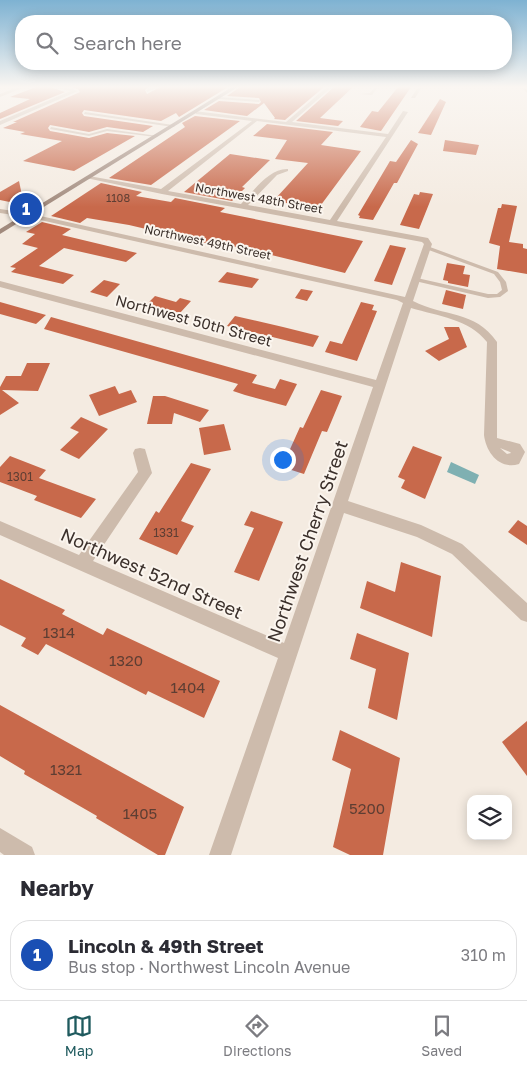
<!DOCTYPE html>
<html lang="en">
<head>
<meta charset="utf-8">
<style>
	:root { --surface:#fff; --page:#f7f7f7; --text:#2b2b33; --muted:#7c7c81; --line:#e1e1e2; --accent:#1f5a5e }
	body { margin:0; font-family:"Golos Text",sans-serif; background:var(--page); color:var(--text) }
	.controls { position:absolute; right:15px; bottom:15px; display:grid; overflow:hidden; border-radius:10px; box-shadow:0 2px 12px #0003 }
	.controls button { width:45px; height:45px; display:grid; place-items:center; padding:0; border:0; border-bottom:1px solid var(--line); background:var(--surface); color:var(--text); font:25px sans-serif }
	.you { position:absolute; left:282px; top:459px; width:18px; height:18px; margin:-12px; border:4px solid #fff; border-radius:50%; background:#1a73e8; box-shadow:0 0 0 8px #1a73e833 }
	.badge { display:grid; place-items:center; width:32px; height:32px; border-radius:50%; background:var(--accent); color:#fff; font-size:16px; font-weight:700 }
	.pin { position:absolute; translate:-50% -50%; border:2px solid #fff; box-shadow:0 1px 5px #0006 }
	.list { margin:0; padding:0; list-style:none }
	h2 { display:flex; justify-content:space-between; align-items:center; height:65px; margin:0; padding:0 20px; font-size:21px }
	h2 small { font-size:16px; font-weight:400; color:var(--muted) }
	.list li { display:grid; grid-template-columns:32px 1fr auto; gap:15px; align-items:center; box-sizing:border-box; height:70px; margin:0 10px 10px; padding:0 10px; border:1px solid var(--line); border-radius:20px }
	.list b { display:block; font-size:19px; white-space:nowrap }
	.list p { margin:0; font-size:16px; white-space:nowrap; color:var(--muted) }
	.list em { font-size:16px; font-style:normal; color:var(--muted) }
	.icon { flex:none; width:28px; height:28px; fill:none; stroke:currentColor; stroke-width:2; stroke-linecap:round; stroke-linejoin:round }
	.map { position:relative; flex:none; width:527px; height:855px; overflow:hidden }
	.search { position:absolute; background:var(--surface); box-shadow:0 2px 12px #0003; left:15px; right:15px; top:15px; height:55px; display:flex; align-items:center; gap:12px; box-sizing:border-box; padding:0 18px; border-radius:20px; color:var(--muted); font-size:19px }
	.sheet { height:145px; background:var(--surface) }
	nav { display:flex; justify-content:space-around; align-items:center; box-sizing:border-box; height:70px; border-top:1px solid var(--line); background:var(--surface); font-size:14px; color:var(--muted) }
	nav a { display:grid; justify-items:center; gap:2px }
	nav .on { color:var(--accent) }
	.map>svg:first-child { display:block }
	.water { fill:#7fb0b2 }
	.building { fill:#c8694b }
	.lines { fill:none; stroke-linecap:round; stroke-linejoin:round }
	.lane { fill:#cdbbac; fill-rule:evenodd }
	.street { fill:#cdbbac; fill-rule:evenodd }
	.secondary { fill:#a18a7d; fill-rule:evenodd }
	.labels { text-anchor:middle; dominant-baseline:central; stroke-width:4; stroke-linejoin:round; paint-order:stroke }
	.far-number-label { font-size:11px; fill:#5e3e33 }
	.far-street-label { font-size:12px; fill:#3b302b; stroke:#fbf5ee }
	.number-label { font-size:12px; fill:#5e3e33 }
	.street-label { font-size:15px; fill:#3b302b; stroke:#fbf5ee }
	.near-number-label { font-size:15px; fill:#5e3e33 }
	.near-street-label { font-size:18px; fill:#3b302b; stroke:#fbf5ee }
</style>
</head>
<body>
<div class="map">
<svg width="527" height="855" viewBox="0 0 527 855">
	<rect width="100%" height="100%" fill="#f4ebe1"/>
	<path class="water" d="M451,462L479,475L475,484L447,472Z"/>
	<g class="building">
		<path d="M36,87H50L65,92L0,119V113L30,99L10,97Z"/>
		<path d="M71,87H148L145,90L147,94L160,87H228L179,117L176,113L161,121L84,110L82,113L84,116L153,126L143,132L107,127L89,132L50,125L48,128L50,131L89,138L107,133L135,136L74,171L23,161L62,141L20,134L25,132L3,128L17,122H13L80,92L78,89Z"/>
		<path d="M240,87H324L285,120L274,119L275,118L264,103L247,116L204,110L219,101L259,104L261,102L259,98L227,96Z"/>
		<path d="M334,87H353L320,118L343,121L338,126L296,121Z"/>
		<path d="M398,87H411L381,131L360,127L372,111L378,112Z"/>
		<path d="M440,99L446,102L431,135L418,133Z"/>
		<path d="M195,116L240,121L151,185L109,178L185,127L182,123Z"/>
		<path d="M267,124L333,132L321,145L361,151L318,209L281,202L283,200L276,198L308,163L275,159L287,140L253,136Z"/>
		<path d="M411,140L418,144L397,183H394L373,220L359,218L360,216L358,215L390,161L396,162Z"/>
		<path d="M445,140L479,145L476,155L443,151Z"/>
		<path d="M230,154L270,160L242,187L245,188L232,201L184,192Z"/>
		<path d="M19,181L24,205L0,200V192Z"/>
		<path d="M101,183L142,192L136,196L171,202L175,198L225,208L220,212L363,241L345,273L255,251L216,243L214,245L129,225L87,218L80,223L51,216Z"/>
		<path d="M420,192L433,194L419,229L400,225L414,194L419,195Z"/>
		<path d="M502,204L517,206L509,242L523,244V248L527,249V274L497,269L500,246L489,243L498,208H501Z"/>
		<path d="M42,222L71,229L62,235L137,253L126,262L64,248L39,266L74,275L63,284L11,272L16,268L10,267L38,248L22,244L35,234L26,232Z"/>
		<path d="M390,245L406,248L392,285L374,281Z"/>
		<path d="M447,263L465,266L463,274L470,275L468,287L448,283V281L443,280Z"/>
		<path d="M227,272L259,279L252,288L218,282Z"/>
		<path d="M104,280L120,284L107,297L90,292Z"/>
		<path d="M301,289L313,291L307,301L295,298Z"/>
		<path d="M446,290L466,295L463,309L442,304Z"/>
		<path d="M155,296L176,302L180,298L191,301L180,313L146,305Z"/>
		<path d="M0,302L46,315L36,324L0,314Z"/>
		<path d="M361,302L374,305L372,310L377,311L357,361L325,352L330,341L342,344Z"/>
		<path d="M235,316L283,327L319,336L313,347L227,326Z"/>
		<path d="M51,317L257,375L252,383L275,389L280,379L297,384L286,406L245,395L233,391L238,384L44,329Z"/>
		<path d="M444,327H459L467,347L439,361L425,351L449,339Z"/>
		<path d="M27,363H50L38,391L2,390L19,403L0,415V387L6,376H21Z"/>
		<path d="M115,386L119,394L131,390L137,402L99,416L89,395Z"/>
		<path d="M321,390L342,396L327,432L322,431L304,474L282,467L300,427L303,428Z"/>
		<path d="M153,396H165L209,410L200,422L174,413L172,424H147Z"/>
		<path d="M81,417L108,429L79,459L60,450L79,432L70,428Z"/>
		<path d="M224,424L231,450L204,455L199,428Z"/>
		<path d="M413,446L442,457L425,499L401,488L405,480L398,477Z"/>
		<path d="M10,456L46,470L39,478L96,499L81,518L34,500L37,496L0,482V467Z"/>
		<path d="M191,463L211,469L181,521L194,526L177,555L139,539L156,511L159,513Z"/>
		<path d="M251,511L283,522L259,581L234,572L254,528L244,525Z"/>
		<path d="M518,520L527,526V545L508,532Z"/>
		<path d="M401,562L441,576L432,637L360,608L367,581L395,592Z"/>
		<path d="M0,579L65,610L62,614L103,635L107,628L220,681L204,718L148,691L146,695L46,644L38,655L21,646L26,638L0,625Z"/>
		<path d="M357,633L409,653L397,720L368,708L376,669L350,659Z"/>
		<path d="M0,705L184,807L165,855H158L96,818L97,816L24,774L25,771L0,756Z"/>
		<path d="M527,721V776L502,742Z"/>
		<path d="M340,730L400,758L383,855H350L333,847L351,769L332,760Z"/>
	</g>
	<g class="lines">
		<g class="lane">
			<path d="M375,87H378L372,95L360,94L370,93Z"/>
			<path d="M524,87L527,90V93L521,87Z"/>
			<path d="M218,97L259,100L260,101L259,102L219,99Z"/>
			<path d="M85,112L173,125L175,126L173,127L84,114Z"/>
			<path d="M51,127L89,134L107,129L158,136L156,137L107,131L89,136L50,129Z"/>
			<path d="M426,247H430L498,272L506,282L508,291L500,297L488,298L415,281L414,280L417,278L488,294H497L502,290L500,282L494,274L426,249Z"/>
		</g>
		<g class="street">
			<path d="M18,87H25L0,97V94Z"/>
			<path d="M52,87H63L78,91L0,125V121L71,91Z"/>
			<path d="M152,87H158L147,92V90Z"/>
			<path d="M327,87H332L292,122L388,134L403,111L408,112L337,221L428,238L432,244L413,301C444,317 475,310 497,342V438L520,444L525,452L519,464C499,470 486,452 484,435L487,342C469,319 438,316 411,308L348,501L421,525L462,544L527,603V622L521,620L452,554L417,537L344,513L231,855H209L278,658L0,535V521L79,555L138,472L133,453L135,449L140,448L145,449L152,473L93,561L284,643L373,387L0,287V281L376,380L403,303L397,300L27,217L0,213V209L27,213L405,297L424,244L422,242L162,194L86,178L89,176L161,189L252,121L196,114L194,111L286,122ZM257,121L386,137L330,220L248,205L277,175L288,171V169C269,168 253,192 241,204L168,191ZM500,448L510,452L511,453L507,454Z"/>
			<path d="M418,87H422L415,98H411Z"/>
			<path d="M0,828L32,847L35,855H4L0,852Z"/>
		</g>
		<path class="secondary" d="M232,87H238L0,234V229Z"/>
	</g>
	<linearGradient id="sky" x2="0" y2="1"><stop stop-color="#7eb2d2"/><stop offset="0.42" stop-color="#faf6f2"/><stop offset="1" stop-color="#faf6f2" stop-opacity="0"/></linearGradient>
	<rect width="527" height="207" fill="url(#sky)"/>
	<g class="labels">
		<g class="far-number-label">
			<text x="118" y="197">1108</text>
		</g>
		<g class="far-street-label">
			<text transform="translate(259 198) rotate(10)">Northwest 48th Street</text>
			<text transform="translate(208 242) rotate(12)">Northwest 49th Street</text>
		</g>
		<g class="number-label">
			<text x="20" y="476">1301</text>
			<text x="166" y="532">1331</text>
		</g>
		<g class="street-label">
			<text transform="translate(194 320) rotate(15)">Northwest 50th Street</text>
		</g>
		<g class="near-number-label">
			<text x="59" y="632">1314</text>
			<text x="126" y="660">1320</text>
			<text x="188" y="687">1404</text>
			<text x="66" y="769">1321</text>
			<text x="367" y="808">5200</text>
			<text x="140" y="813">1405</text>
		</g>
		<g class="near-street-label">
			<text transform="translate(307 541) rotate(-71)">Northwest Cherry Street</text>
			<text transform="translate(152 573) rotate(24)">Northwest 52nd Street</text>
		</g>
	</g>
</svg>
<div class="controls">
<button><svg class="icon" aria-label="layers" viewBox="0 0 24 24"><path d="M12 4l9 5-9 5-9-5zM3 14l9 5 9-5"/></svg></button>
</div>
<div class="you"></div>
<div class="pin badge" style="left:26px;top:209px;background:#1a4fb4">1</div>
<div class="search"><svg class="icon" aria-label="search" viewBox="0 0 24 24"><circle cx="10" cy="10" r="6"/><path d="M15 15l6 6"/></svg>Search here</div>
</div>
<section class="sheet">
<h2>Nearby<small></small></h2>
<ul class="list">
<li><span class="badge" style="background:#1a4fb4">1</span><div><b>Lincoln &amp; 49th Street</b><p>Bus stop · Northwest Lincoln Avenue</p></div><em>310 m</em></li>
</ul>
</section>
<nav>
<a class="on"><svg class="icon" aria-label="map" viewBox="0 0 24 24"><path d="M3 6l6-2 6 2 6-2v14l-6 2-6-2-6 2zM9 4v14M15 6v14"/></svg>Map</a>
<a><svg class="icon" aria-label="directions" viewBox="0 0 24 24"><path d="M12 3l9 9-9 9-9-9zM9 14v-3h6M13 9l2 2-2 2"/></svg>Directions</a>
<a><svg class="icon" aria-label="saved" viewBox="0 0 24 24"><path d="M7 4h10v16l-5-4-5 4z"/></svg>Saved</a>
</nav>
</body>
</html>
